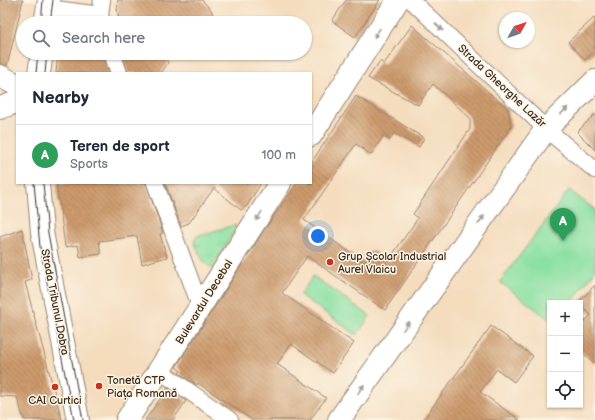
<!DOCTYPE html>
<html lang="en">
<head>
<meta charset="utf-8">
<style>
	:root { --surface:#fff; --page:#f2f2f3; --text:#1f2937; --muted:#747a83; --line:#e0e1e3; --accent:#0b8043 }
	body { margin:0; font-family:"Balsamiq Sans",sans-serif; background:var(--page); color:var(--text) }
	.controls { position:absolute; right:12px; bottom:12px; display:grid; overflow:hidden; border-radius:0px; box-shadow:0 1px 3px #0004 }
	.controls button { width:36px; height:36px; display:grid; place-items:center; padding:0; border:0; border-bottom:1px solid var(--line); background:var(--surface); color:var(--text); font:20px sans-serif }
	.compass { position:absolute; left:499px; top:12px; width:36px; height:36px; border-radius:50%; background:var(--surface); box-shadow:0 1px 3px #0004; rotate:50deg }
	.you { position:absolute; left:318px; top:236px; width:14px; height:14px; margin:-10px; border:3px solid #fff; border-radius:50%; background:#1a73e8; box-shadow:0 0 0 6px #1a73e833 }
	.badge { display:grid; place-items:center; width:26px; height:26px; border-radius:50%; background:var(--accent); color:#fff; font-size:13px; font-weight:700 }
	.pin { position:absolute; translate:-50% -33px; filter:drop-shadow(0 1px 2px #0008) }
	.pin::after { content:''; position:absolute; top:21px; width:14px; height:12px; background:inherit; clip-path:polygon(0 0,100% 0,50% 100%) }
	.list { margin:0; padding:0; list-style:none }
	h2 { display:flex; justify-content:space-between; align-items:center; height:52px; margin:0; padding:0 16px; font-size:17px }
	h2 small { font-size:13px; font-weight:400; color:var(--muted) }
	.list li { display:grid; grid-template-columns:26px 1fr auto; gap:12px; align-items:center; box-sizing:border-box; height:60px; padding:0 16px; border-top:1px solid var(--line) }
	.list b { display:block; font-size:15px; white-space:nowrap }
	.list p { margin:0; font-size:13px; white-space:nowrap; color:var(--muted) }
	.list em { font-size:13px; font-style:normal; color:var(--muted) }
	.icon { flex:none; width:22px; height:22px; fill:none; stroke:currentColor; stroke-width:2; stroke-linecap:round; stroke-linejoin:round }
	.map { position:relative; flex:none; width:595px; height:420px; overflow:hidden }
	.search { position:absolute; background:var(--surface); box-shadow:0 1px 3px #0004; left:16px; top:16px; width:296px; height:44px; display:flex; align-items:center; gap:10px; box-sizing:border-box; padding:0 14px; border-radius:22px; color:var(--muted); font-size:15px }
	.panel { position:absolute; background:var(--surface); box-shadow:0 1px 3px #0004; left:16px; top:72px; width:296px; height:112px; border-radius:0px }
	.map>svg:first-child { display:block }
	.grass { fill:url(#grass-tufts); stroke:#638560 }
	.park { fill:#8be0a3; stroke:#638560 }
	.building { fill:url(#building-back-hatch) }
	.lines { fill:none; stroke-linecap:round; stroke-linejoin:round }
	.street-casing { stroke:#98836e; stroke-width:18 }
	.secondary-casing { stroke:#98836e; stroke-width:24 }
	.primary-casing { stroke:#98836e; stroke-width:24 }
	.street { stroke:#fff; stroke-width:16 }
	.secondary { stroke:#fff; stroke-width:22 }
	.primary { stroke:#fff; stroke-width:22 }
	.tram { stroke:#3b2a1e; stroke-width:1 }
	.oneway { fill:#a79f9a }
	.poi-dot { fill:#c8321e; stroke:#fcf5e5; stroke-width:1.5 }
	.labels { text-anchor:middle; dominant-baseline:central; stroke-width:3; stroke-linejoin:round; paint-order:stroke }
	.street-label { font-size:11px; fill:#3b2a1e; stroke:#fcf5e5 }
	.poi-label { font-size:11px; fill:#3b2a1e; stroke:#fcf5e5; text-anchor:start }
</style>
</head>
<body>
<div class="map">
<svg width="595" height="420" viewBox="0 0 595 420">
	<defs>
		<pattern id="grass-tufts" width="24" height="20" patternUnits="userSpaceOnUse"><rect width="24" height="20" fill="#8be0a3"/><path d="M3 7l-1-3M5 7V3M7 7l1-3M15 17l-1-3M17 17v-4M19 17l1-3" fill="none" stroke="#79c08c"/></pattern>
		<pattern id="building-back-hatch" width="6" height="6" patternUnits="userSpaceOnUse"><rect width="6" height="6" fill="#cc9a6d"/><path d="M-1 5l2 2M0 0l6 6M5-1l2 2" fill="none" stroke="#a77e59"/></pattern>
	</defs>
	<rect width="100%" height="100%" fill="#fcf5e5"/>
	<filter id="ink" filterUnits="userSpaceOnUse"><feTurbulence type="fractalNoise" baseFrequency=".025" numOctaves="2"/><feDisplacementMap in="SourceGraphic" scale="8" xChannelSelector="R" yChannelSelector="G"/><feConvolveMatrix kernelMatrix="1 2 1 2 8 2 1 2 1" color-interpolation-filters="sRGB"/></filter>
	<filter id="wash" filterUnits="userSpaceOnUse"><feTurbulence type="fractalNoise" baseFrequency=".012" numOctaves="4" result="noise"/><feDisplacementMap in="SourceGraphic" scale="16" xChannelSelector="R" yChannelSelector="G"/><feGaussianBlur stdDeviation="0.9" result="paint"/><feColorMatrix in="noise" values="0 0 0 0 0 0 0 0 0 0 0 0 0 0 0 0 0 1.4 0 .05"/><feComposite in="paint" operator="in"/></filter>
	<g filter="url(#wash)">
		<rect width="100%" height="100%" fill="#f4dcbd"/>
		<path class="grass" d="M235,225L236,228L212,269C201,260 197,252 194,239L199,235Z"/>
		<g class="park">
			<path d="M569,190L595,210V271L571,303H550V320L500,282Z"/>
			<path d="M313,276L370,316L357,335L300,295Z"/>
		</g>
		<g id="blocks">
			<g class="building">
				<path d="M0,0H23L7,66L0,64Z"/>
				<path d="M118,0H202L212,11L213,23H120L117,10Z"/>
				<path d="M346,0H380L355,37L332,21Z"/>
				<path d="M595,17V51L585,60L568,42Z"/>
				<path d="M412,25L508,109L511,127L385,310L307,256L282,293L354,343L333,373L291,344L277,364L326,398L310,420H252L198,383L197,385L179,373L181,371L176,367L265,229L297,183H311V163L356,96L424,138L419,147L394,133L390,140L383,136L371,155L356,144L304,220L365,263L373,250L388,261L418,218L413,214L470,129V118L433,84L418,105L368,78L380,61L384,64Z"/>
				<path d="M58,53H103L109,73H56Z"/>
				<path d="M122,53H164L168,63L161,73H128Z"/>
				<path d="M595,114V150L577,132Z"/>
				<path d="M57,183H146L163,233L160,234L167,257L142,264L137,236L99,241L101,254L80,257L78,245L65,247L59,201H58Z"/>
				<path d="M165,183H261L247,206L241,210L214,188L189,223L181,226Z"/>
				<path d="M22,229L32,280L25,282L62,420H24L17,397L0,396V237Z"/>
				<path d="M595,285V364L580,350V326L591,315L578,303Z"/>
				<path d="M491,326L533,356L514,382L497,369L480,392L520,420H423Z"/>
				<path d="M168,388L186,401L173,420H145Z"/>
			</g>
		</g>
	</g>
	<g filter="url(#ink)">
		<use href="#blocks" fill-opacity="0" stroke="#98836e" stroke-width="1"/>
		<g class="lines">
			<g class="street-casing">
				<g id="street">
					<path d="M102,0L100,15L103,23"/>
					<path d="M411,0L546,129L595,170"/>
					<path d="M48,8L100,15"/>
					<path d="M112,53L119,73"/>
					<path d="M155,183L200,306"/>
					<path d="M160,371L230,420"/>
				</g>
			</g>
			<g class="secondary-casing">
				<g id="secondary">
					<path d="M0,108L17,102"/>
					<path d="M311,135L398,0"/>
					<path d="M127,420L280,183"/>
					<path d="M339,420L546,129L595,81"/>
				</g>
			</g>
			<g class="primary-casing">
				<g id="primary">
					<path d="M45,23L49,0"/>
					<path d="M39,73L42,53"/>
					<path d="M0,76L17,85"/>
					<path d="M38,183L42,232L78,420"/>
				</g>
			</g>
			<use href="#street" class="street"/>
			<use href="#secondary" class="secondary"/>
			<use href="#primary" class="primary"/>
			<g class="tram">
				<path d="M41,23L43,0"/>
				<path d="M50,23L53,0"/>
				<path d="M36,73L38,53"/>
				<path d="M45,73L47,53"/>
				<path d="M34,183L40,247L74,420"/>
				<path d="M43,183L48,233L83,420"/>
			</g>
		</g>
		<defs><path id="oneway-solid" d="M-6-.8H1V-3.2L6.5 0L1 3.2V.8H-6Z"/></defs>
		<g class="oneway">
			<use href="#oneway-solid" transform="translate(439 27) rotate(43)"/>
			<use href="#oneway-solid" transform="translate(377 33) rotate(123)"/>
			<use href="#oneway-solid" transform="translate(564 111) rotate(-44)"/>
			<use href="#oneway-solid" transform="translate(259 216) rotate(123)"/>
			<use href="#oneway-solid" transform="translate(481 220) rotate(-55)"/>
			<use href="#oneway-solid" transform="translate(406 326) rotate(-55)"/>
			<use href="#oneway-solid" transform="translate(361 389) rotate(-54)"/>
		</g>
	</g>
	<g class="poi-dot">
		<circle cx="330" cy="262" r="4"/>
		<circle cx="99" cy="386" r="4"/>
		<circle cx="55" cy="387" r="4"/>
	</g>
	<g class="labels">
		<g class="street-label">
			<text transform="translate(502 86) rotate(43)">Strada Gheorghe Lazăr</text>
			<text transform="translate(55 302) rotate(79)">Strada Tribunul Dobra</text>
			<text transform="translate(204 302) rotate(-58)">Bulevardul Decebal</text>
		</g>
		<g class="poi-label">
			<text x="338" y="256">Grup Școlar Industrial<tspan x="338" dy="13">Aurel Vlaicu</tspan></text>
			<text x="107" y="380">Tonetă CTP<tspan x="107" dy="13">Piața Romană</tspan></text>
			<text x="55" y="400" text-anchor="middle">CAI Curtici</text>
		</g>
	</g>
</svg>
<div class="controls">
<button>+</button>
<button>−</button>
<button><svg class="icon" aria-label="locate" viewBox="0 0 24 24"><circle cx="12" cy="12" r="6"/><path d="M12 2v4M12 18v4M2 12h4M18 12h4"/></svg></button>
</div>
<svg class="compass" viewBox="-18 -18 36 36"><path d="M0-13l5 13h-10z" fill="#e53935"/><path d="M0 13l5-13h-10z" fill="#747a83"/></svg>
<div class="you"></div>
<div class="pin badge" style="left:563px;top:241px;background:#2e9e5b">A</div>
<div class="search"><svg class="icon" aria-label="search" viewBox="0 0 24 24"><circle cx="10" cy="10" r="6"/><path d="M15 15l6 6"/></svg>Search here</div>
<section class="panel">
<h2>Nearby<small></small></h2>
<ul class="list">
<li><span class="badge" style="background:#2e9e5b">A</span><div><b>Teren de sport</b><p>Sports</p></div><em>100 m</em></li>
</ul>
</section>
</div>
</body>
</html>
